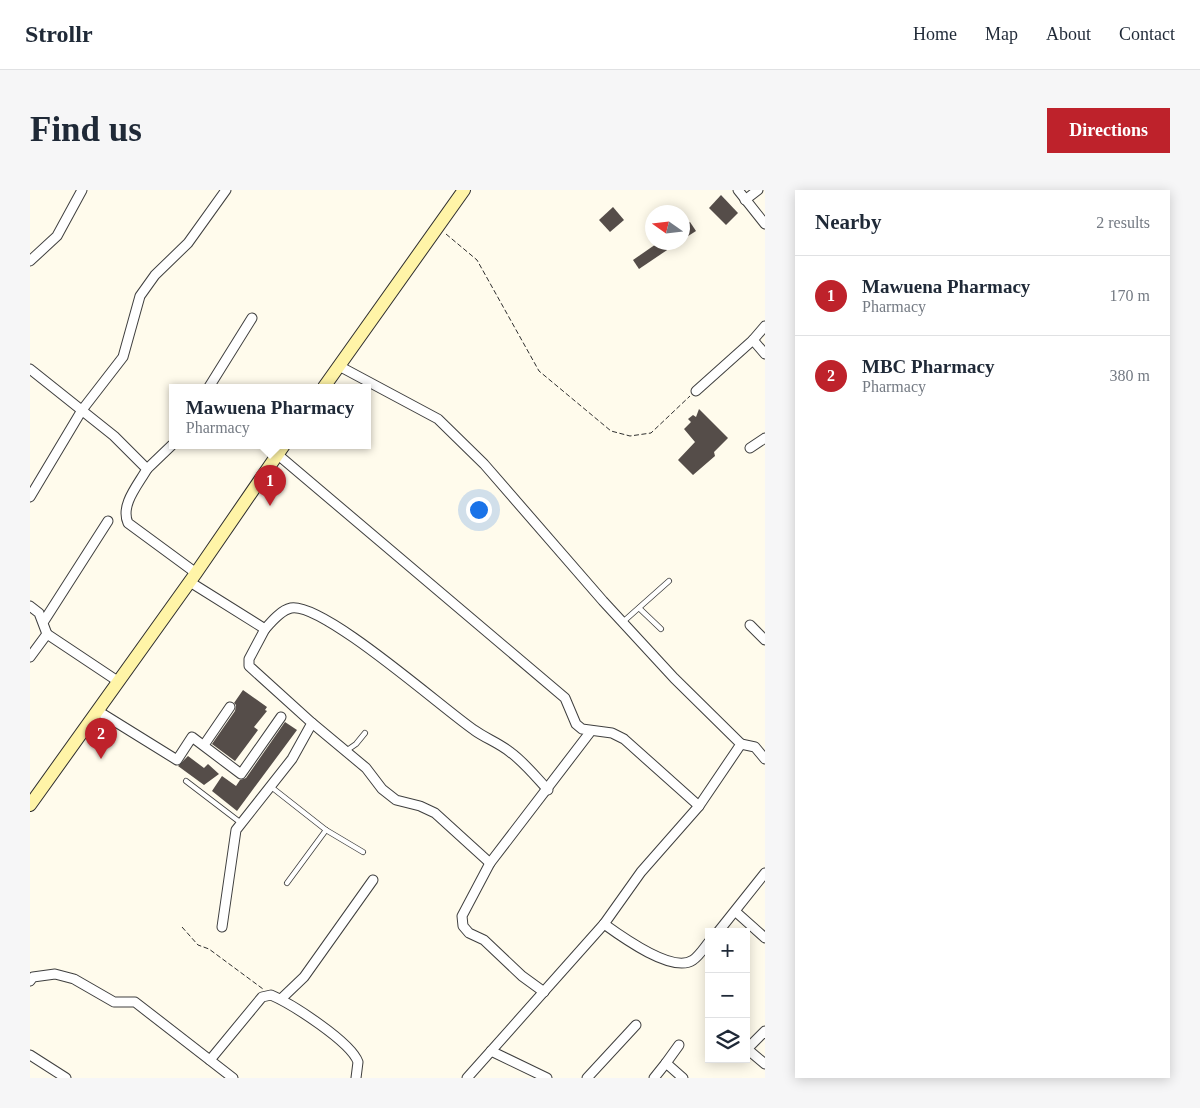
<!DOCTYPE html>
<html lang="en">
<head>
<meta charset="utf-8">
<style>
	:root { --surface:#fff; --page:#f6f6f7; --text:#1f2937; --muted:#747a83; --line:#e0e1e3; --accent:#be222b }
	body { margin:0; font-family:"Times New Roman",serif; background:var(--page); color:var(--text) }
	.controls { position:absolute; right:15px; bottom:15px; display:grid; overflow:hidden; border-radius:0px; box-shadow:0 2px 12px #0003 }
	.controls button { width:45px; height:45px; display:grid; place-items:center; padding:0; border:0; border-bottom:1px solid var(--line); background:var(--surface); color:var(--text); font:25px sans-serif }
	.compass { position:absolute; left:615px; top:15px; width:45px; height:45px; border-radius:50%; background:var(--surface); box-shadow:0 2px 12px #0003; rotate:284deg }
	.you { position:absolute; left:448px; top:319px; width:18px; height:18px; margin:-12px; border:4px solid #fff; border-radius:50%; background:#1a73e8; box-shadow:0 0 0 8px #1a73e833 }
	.badge { display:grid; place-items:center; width:32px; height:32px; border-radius:50%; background:var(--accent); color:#fff; font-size:16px; font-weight:700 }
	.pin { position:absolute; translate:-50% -41px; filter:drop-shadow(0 1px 2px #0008) }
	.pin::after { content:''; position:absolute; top:26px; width:18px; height:15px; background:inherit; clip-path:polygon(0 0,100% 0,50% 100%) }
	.popup { position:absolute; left:139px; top:194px; width:202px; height:65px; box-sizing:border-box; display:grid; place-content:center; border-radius:0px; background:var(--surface); filter:drop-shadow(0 1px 4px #0005); font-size:16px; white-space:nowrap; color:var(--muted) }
	.popup b { font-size:19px; color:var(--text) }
	.popup::after { content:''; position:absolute; left:50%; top:100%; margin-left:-10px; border:10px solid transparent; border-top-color:var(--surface) }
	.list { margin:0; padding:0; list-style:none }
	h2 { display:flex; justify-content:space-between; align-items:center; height:65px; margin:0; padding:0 20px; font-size:21px }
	h2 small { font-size:16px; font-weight:400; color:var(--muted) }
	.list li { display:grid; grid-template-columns:32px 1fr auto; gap:15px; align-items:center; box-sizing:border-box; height:80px; padding:0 20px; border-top:1px solid var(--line) }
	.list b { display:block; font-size:19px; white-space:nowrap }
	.list p { margin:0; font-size:16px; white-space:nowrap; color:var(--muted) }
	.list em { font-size:16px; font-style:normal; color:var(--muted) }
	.icon { flex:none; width:28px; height:28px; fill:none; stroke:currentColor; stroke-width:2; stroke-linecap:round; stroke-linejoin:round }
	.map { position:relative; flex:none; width:735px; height:888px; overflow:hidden; border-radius:0px }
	header { display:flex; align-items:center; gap:30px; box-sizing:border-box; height:70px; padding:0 25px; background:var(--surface); border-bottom:1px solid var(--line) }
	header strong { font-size:24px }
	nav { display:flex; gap:28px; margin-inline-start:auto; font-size:18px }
	.intro { display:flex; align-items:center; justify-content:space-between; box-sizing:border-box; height:120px; padding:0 30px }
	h1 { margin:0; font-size:35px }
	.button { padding:12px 22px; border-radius:0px; background:var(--accent); color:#fff; font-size:18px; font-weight:700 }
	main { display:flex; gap:30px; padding:0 30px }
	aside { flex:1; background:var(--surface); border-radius:0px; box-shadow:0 2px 12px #0003 }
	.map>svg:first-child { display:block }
	.building { fill:#554d49 }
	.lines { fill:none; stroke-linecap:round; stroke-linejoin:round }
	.lane-casing { stroke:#3f3f3f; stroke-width:6 }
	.street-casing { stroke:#3f3f3f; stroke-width:11 }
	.secondary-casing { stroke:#2e2e2e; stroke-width:14 }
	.path { stroke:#2e2e2e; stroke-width:1; stroke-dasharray:5 2.5; stroke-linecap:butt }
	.lane { stroke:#fff; stroke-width:4.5 }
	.street { stroke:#fff; stroke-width:9 }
	.secondary { stroke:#fff4a7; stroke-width:12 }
</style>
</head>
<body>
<header>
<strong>Strollr</strong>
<nav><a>Home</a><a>Map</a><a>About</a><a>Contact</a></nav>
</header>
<div class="intro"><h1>Find us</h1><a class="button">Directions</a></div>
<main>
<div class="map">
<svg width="735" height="888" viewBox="0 0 735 888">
	<rect width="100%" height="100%" fill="#fffbec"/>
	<g class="building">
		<path d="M691,5L708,23L696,35L679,18Z"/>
		<path d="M583,17L594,30L580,42L569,30Z"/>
		<path d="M660,32L666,41L652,50V37Z"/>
		<path d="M629,52H649L609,79L603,70Z"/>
		<path d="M669,219L698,248L684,262L685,266L663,285L648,270L665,252L654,239L661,232L658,229L663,225L666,227Z"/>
		<path d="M213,500L237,517L235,520L237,521L224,537L228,540L205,571L182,554L205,521L206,515L204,513Z"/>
		<path d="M255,532L267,540L207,621L182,601L192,586L206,596L210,590L216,588Z"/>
		<path d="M158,566L174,578L178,574L189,584L174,595L148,576Z"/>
	</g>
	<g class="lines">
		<g class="lane-casing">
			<g id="lane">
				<path d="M609,418L631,439"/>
				<path d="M594,431L639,391"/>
				<path d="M316,561L326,554L335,543"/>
				<path d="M156,591L211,633"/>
				<path d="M240,596L296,640L333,662"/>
				<path d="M257,693L296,640"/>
			</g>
		</g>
		<g class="street-casing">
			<g id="street">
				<path d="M708,0L735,34"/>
				<path d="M715,10L728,0"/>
				<path d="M0,71L27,46L52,0"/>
				<path d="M723,150L735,164"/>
				<path d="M309,176L408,229L454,274L573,411L644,488L711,554L669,616L611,682L574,734L437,888"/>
				<path d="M0,179L84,246L117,279C108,295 90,315 98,333L166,383"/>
				<path d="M179,197L222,128"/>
				<path d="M666,201L723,150L735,136"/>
				<path d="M720,258L735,248"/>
				<path d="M247,264L535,508L546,534L552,539L582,543L594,549L669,616"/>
				<path d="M117,279L142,255"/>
				<path d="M0,307L52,220L93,167L110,106L125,85L158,53L196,0"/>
				<path d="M160,392L235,439L219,469V476L282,533L262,569L206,640L192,737"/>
				<path d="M0,416L9,423L17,444"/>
				<path d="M14,431L78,331"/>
				<path d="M720,435L735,450"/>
				<path d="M235,439C241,432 251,420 261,418C293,412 413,519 444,540C455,548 469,553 480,562C494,572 506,587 518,600"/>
				<path d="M0,467L17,444L89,492"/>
				<path d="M68,521L147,570L162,547L211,584L251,527"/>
				<path d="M282,533L336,578L352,599L366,610L390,616L405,623L460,673"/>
				<path d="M711,554L725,557L735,569"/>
				<path d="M174,555L200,517"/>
				<path d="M706,722L735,748"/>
				<path d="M574,734C592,747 643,784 663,770C669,766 674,758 679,752"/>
				<path d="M688,742L735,683"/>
				<path d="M0,791L3,787L25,784L44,789L84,812H105L203,888"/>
				<path d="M514,802L492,786L454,750L439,743L433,736L432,726L460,673L561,541"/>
				<path d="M251,809L274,787L343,690"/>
				<path d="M716,858L735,874"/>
				<path d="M717,859L735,841"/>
				<path d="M461,861L517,888"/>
				<path d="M0,865L36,888"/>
				<path d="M180,870L232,807L241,805C262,814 321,852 328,872L326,888"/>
				<path d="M636,873L649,855"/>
				<path d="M557,888L606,835"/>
				<path d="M624,888L636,873L653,888"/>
			</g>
		</g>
		<g class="secondary-casing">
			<g id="secondary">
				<path d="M294,197L434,0"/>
				<path d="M0,615L166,383L254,255"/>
			</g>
		</g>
		<g class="path">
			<path d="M416,44L447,70L509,181L581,241L600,246L621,243L660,206"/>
			<path d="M152,737L168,755L179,759L233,799"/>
		</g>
		<use href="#lane" class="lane"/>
		<use href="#street" class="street"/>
		<use href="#secondary" class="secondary"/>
	</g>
</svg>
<div class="controls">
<button>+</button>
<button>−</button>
<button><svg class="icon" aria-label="layers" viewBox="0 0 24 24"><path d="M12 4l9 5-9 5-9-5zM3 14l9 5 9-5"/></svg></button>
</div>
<svg class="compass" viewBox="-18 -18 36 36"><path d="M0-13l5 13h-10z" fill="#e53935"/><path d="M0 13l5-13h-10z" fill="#747a83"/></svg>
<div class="you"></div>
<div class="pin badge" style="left:240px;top:316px">1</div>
<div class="popup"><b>Mawuena Pharmacy</b>Pharmacy</div>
<div class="pin badge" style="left:71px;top:569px">2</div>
</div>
<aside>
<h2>Nearby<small>2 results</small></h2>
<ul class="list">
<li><span class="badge">1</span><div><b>Mawuena Pharmacy</b><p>Pharmacy</p></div><em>170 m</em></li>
<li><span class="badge">2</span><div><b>MBC Pharmacy</b><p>Pharmacy</p></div><em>380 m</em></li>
</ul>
</aside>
</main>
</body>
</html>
